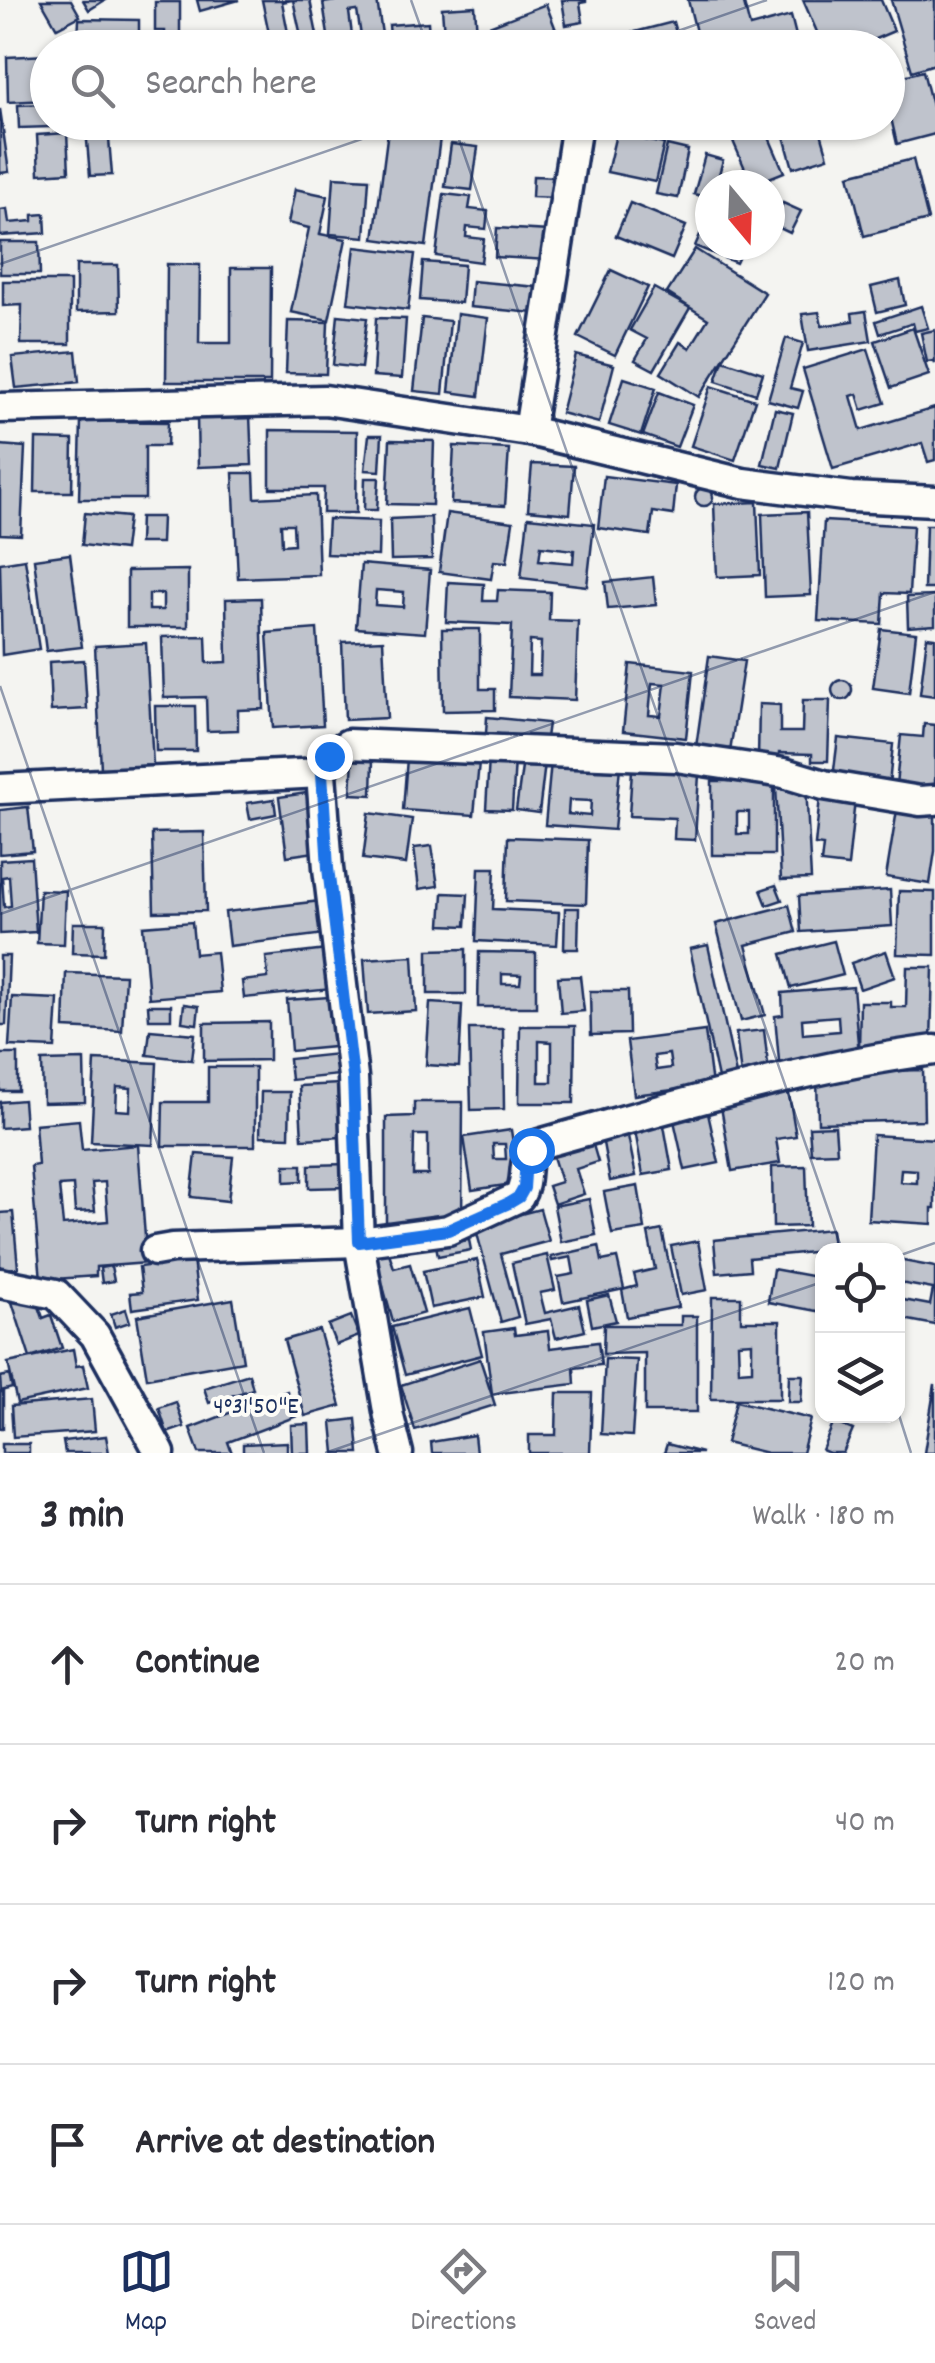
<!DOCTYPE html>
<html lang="en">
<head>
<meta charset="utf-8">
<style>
	:root { --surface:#fff; --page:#f7f7f7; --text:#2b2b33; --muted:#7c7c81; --line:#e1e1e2; --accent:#1b2f5e }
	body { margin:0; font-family:Dekko,sans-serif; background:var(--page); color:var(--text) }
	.controls { position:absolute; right:30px; bottom:30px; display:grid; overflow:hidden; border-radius:20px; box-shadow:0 2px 8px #0004 }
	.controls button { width:90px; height:90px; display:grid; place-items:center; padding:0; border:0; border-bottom:2px solid var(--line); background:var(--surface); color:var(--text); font:50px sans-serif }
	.compass { position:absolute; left:695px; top:170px; width:90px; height:90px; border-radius:50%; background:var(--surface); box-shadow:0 2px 8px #0004; rotate:161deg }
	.stop { position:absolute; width:30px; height:30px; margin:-22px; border:8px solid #1a73e8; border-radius:50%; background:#fff }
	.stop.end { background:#1a73e8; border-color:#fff; box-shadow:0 2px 10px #0008 }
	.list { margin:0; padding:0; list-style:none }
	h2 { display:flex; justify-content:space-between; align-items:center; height:130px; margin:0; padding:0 40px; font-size:42px }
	h2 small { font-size:32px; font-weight:400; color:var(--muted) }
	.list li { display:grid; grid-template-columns:65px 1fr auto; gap:30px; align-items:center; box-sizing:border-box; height:160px; padding:0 40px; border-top:2px solid var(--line) }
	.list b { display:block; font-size:38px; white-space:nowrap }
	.list em { font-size:32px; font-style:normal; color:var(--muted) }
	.icon { flex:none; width:55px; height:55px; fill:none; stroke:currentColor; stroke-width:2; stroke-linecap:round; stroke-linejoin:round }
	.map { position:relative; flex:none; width:935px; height:1453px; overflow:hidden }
	.search { position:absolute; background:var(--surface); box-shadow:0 2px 8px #0004; left:30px; right:30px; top:30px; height:110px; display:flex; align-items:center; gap:25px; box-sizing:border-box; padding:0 35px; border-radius:55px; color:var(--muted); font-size:38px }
	.sheet { height:770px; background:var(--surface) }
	nav { display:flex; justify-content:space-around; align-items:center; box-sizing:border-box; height:140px; border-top:2px solid var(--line); background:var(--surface); font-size:28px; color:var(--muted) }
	nav a { display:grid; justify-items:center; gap:5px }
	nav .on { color:var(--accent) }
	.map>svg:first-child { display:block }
	.building { fill:#bfc3cc; stroke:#1b2f5e; stroke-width:2.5; fill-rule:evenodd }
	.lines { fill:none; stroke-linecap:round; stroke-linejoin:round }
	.street-casing { stroke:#1b2f5e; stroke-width:35 }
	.street { stroke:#fdfcf7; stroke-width:28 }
	.route { stroke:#1a73e8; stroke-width:12 }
	.ticks { fill:none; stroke:#1b2f5e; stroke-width:2.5; stroke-opacity:0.45 }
	.ticks-label { font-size:25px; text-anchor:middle; fill:#1b2f5e; stroke:#fdfcf7; stroke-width:8; stroke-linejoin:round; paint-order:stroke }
</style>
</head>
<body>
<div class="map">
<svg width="935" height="1453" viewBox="0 0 935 1453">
	<rect width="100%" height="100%" fill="#f4f4f1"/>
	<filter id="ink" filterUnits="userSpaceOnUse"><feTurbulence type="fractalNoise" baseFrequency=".01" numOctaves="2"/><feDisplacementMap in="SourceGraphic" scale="20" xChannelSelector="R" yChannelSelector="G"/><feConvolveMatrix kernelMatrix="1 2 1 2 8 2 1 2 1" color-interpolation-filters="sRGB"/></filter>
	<g filter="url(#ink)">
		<g class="building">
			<path d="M41,0H71L80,16L57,28Z"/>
			<path d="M83,0H105L89,10Z"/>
			<path d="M197,0H239L200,11Z"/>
			<path d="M262,0H292L282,2L289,38L301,36L293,0H310L319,45L305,48H272Z"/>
			<path d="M342,0H377L384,48H330L323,3ZM357,11L362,42L353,43L349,12Z"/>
			<path d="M562,0H586V2L580,3L583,22L566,25Z"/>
			<path d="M688,0H743L750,27L791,16L799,48H700Z"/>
			<path d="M803,0H881L894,31L854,48H824Z"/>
			<path d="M891,0H935V64L912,71Z"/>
			<path d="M155,2H180V34L237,35V48H165V31H155Z"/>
			<path d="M546,4L556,30L511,48H501L498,39L490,42L484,28Z"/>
			<path d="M475,6L478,48H445L442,8Z"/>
			<path d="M79,19L139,20V41H78Z"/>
			<path d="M428,22L430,48H391L389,25Z"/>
			<path d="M673,22L680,48H594L593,43Z"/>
			<path d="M48,55L47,100L8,102L7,57Z"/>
			<path d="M923,71L935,118V134L897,144L888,105V80Z"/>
			<path d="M48,104V122H83V126L19,128L18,105Z"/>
			<path d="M0,109L9,172L0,173Z"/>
			<path d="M389,122H442L426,246L374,239Z"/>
			<path d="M780,122H818L828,157L793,168Z"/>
			<path d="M108,127L112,175L90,176L86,129Z"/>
			<path d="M765,128L784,172L752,185L733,141Z"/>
			<path d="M67,133L69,172L39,174L37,135Z"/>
			<path d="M616,134L664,144L655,182L607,172Z"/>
			<path d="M451,144L478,147L472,190L445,187Z"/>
			<path d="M667,145L688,150L678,198L656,194Z"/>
			<path d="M705,155L723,160L716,185H710V198L694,194Z"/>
			<path d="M913,159L928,220L864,236L849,175Z"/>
			<path d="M533,176L558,177L557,198L532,197Z"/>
			<path d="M334,177L369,179L365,237L330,234Z"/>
			<path d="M295,189L328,196L320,234L346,239L329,320L291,312L309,228L288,223Z"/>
			<path d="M444,194L471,197L469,209L488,211L486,229L467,227L466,237L484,239L481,262L436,256Z"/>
			<path d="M630,203L686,226L672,259L616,236Z"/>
			<path d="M783,203L801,211L790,233L773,225Z"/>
			<path d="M7,209L9,223L33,221V215L45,214L46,233L0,236V210Z"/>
			<path d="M710,212V245H744L736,263L695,246Z"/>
			<path d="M497,228L549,231L548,260L495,257Z"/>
			<path d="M0,242H39L40,274H0Z"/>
			<path d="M355,247L415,254L408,310L348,303Z"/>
			<path d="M695,249L765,293L699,397L661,373L680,342L690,348L708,319L667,293Z"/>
			<path d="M423,262L464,265L461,303L420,300Z"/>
			<path d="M167,264L200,265L199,343H231V268H271L270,382H166Z"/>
			<path d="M76,265H118L119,311L76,312Z"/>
			<path d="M611,270L648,287L615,355L578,337Z"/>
			<path d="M900,280L905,305L877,312L871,287Z"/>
			<path d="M3,281H70V344H21L22,305L3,306Z"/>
			<path d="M472,281L537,287L534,313L470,307Z"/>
			<path d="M654,288L690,308L654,370L635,360L647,339L630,330Z"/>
			<path d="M921,306L928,328L915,331L913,323L880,334L876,321Z"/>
			<path d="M866,311L871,341L808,351L802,314L819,312L822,326L853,321L852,313Z"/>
			<path d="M457,314L488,318L479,396L449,392Z"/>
			<path d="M338,315L367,318L361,368L333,365Z"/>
			<path d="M376,318L406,319L402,378L373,376Z"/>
			<path d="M422,318L450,321L443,394L414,391Z"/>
			<path d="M288,321L328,322L326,374L286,373Z"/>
			<path d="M913,328L929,375L891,388L875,341Z"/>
			<path d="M935,330V364L934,361L927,362L921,333Z"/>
			<path d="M786,338L803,343L790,388L803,391L798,408L768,400Z"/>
			<path d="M868,349L885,403L862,410L857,394L851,396L861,430L935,408V460L928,462L922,443L833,469L803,369Z"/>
			<path d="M76,351L79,382L16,388L12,357Z"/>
			<path d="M576,355L614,365L599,423L561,413Z"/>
			<path d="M723,360L763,373L756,394L716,381Z"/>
			<path d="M624,378L656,388L641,435L609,425Z"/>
			<path d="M711,386L755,400L735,460L691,446Z"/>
			<path d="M659,392L693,405L677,447L643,435Z"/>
			<path d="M775,409L793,413L780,468L762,464Z"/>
			<path d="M250,415L252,465L198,467L197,416Z"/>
			<path d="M81,421L168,422L167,446H145V499H79Z"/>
			<path d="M270,430L357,431L356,513H323L324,488H270Z"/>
			<path d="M369,435H382L380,471L365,470Z"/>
			<path d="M36,439L73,440L72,492H35Z"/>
			<path d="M390,440L434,441L432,505L387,504Z"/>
			<path d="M0,445L25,447L21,535L0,534Z"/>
			<path d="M454,446L509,449L505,506L451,503Z"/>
			<path d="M532,464L574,466L570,514L528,510Z"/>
			<path d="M233,473H254L255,498L316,495L319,575L238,578ZM281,524H293L294,544L282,545Z"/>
			<path d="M604,476L676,485L673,515L653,512L650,535L598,528Z"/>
			<path d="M365,478H379L377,510H364Z"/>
			<circle cx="704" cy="497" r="9"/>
			<path d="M757,502L760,575L717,577L714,504Z"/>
			<path d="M807,512L811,595L765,597L762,514Z"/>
			<path d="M85,513L128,517L124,550L82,545Z"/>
			<path d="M447,513L513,522L507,562L494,561L491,579L439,572Z"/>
			<path d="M140,517H162L161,543H139Z"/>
			<path d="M431,517L432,559L391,560L390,519Z"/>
			<path d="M528,517L594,524L587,586L521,578ZM541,546L574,550L573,563L539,560Z"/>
			<path d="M328,519L379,521L378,556L326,554Z"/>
			<path d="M824,521L913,526L909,594L884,593L882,624L818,621Z"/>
			<path d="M926,525H935V589H924Z"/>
			<path d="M70,554L82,647L46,651L34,559Z"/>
			<path d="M25,559L39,649L2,655L0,563Z"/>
			<path d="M361,564L430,570L425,633L356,628ZM376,590L404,592L403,607L375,605Z"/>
			<path d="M188,570V627H127V571ZM149,594H163V610H149Z"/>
			<path d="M653,577L656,605L608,609L605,582Z"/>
			<path d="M448,582L484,584L483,601H497L498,590L550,592L549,620L578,621L575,700L509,697L512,625L446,622ZM530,641L541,642L540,675H529Z"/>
			<path d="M935,596V625L908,627L907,597Z"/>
			<path d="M261,598L264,709L238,710V730L207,731L206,697L164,698L162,637L206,636L207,663L227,662L226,599Z"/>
			<path d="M317,629L323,725L273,728L267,633Z"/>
			<path d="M442,629H480V689H495V710L443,711Z"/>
			<path d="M881,629L916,633L909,693L873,688Z"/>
			<path d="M927,637L935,638V696L920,694Z"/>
			<path d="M383,640L387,718L345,720L342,642Z"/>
			<path d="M146,643L153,765L101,769L95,646Z"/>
			<path d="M709,656L744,661L730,752L696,747Z"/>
			<path d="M84,660L87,709L51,711L49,662Z"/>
			<path d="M630,664L693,671L686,738L623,731ZM652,683L665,684L661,716L649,715Z"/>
			<circle cx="842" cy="690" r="10"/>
			<path d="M803,700H830L828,761H812V754L779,753V762L758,761L759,704L780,705V732H802Z"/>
			<path d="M155,706H195L196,751H156Z"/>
			<path d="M487,717L548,723L546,738L486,733Z"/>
			<path d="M924,724L935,725V789L896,785L901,735L923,737Z"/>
			<path d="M838,738L893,744L889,785L833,778Z"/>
			<path d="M353,758L373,759L372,795L351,794Z"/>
			<path d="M407,758L479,763L474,815L403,810Z"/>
			<path d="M489,758L515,760L512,810L486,809Z"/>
			<path d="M523,760L545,763L539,813L516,810Z"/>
			<path d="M551,762L620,767L614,830L545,825ZM569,800L591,801L590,816L568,814Z"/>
			<path d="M632,770L699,774L695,840L674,839L675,818L629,816Z"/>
			<path d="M712,781H774V855H712ZM737,812H749V834H737Z"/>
			<path d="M806,785L811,879L781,880L776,787Z"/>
			<path d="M314,792L322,851L287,856L279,797Z"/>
			<path d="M820,797L855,800L848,866L821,863L823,846L815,845Z"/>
			<path d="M274,799L276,814L250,819L247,803Z"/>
			<path d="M898,804L935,810V851L930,884L886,877Z"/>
			<path d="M28,807L33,851L0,854V810Z"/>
			<path d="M369,813L412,819L406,864L363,859Z"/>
			<path d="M204,832L206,911L154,912L152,833Z"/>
			<path d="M508,837L588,840L586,904L506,901Z"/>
			<path d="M432,846L438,886L419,889L414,848Z"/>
			<path d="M31,858L36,932L0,934V860ZM9,876L11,906L4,907L2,877Z"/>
			<path d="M479,868H495L493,909L559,912L557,945L476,941Z"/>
			<path d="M776,885L782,900L767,905L761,890Z"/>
			<path d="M40,890L66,891L64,944L37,943Z"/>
			<path d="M890,890L892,926L801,932L799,896Z"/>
			<path d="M899,891L935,892V955L897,954Z"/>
			<path d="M443,893L468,894L466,926L441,925Z"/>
			<path d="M321,901L325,934L229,946L225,912Z"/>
			<path d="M789,905L796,932L746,945L765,1015L741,1021L716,924Z"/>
			<path d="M565,908H579L578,949H564Z"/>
			<path d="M192,922L195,954L216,952L220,992L149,998L143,926Z"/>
			<path d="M73,923H105L104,954L72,953Z"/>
			<path d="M834,941L843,975L791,988L782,954Z"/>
			<path d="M708,945L737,1079L719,1083L690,949Z"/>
			<path d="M466,949V994H428V950Z"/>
			<path d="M327,950L332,989L244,998L242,981L268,978L266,957Z"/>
			<path d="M886,951L895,977L860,989L851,963Z"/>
			<path d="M479,952L536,953V1007H478ZM502,974L521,975L520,984H502Z"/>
			<path d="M0,956H9L6,1025H0Z"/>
			<path d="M413,956L416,1011L368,1014L364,959Z"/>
			<path d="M907,967H933L931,1043L893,1042V1049H859L860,1002H891V1007H906Z"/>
			<path d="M66,973L125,975L122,1031L64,1028Z"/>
			<path d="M580,976L584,1011L561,1013L558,977Z"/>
			<path d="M853,987L859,1054L780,1072L775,1016L783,1015L782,993ZM838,1016L839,1031L803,1034L802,1019Z"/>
			<path d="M590,991H628L629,1034L591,1035Z"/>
			<path d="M12,997L58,999L55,1048L9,1046Z"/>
			<path d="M329,997L333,1047L291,1051L287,1000Z"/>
			<path d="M430,1003L462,1005L459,1067L426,1065Z"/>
			<path d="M184,1004L199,1006L197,1024L182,1022Z"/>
			<path d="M148,1005H171V1019H149Z"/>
			<path d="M269,1022V1060L204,1061V1023Z"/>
			<path d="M520,1026H575L574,1103H519ZM539,1041L552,1042V1082H539Z"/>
			<path d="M469,1029H503L504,1109L471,1110Z"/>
			<path d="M150,1030L195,1034L192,1060L147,1055Z"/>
			<path d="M764,1030L769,1073L741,1076L736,1033Z"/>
			<path d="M705,1031L712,1085L634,1095L627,1041ZM669,1054L671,1068L656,1070L654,1056Z"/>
			<rect x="0" y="1054" width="18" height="37"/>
			<path d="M337,1054L339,1075L291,1080L289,1059Z"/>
			<path d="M84,1060L85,1102L43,1103L42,1061Z"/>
			<path d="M95,1060L157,1063L153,1145L91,1142ZM117,1087L131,1088L130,1111L116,1110Z"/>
			<path d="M208,1067H255V1146H162L163,1102H208Z"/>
			<path d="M923,1070L924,1120L818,1123L817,1073Z"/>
			<path d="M340,1084L343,1137L302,1139L299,1086Z"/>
			<path d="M788,1089L796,1136L776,1139L780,1163L732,1171L720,1101Z"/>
			<path d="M261,1092H290L289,1137L260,1136Z"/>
			<path d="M23,1100L25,1126L0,1128V1102Z"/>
			<path d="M414,1102H463L462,1223H386V1117L414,1116ZM414,1135H428V1175H413Z"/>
			<path d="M707,1109L719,1163L685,1170L673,1116Z"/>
			<path d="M79,1120L82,1150L138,1145L147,1263L96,1267V1276L41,1280L31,1166L38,1165L35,1124ZM105,1182L108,1221L63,1225L59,1186L73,1185L75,1212L95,1211L92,1183Z"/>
			<path d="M663,1120L672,1170L643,1175L634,1125Z"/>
			<path d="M626,1126L636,1176L610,1181L601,1132Z"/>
			<path d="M835,1126L837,1152L811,1153L809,1127Z"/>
			<path d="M511,1130L519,1183L472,1190L464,1137ZM493,1144H505L506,1159H494Z"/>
			<path d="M873,1135L935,1139V1208H932V1224L868,1220ZM901,1169L917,1170V1183L900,1182Z"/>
			<path d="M591,1138L598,1162L576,1169L584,1194L554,1204L548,1186L561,1182L551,1150Z"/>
			<path d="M196,1154L233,1157L228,1201L191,1197Z"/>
			<path d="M349,1164V1187L309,1188V1165Z"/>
			<path d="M285,1165H302V1181L285,1182Z"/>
			<path d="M806,1166L808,1226L773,1227L772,1167Z"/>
			<path d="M638,1186L645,1229L612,1234L604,1192Z"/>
			<path d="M589,1199L596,1235L561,1242L554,1206Z"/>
			<path d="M540,1209L549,1241L501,1254L518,1317L501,1322L475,1226Z"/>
			<path d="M13,1212L18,1268L0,1269V1213Z"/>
			<path d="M831,1229L833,1250L749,1258L750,1270L717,1273L714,1240Z"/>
			<path d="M662,1230L678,1307L627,1317L622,1290L637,1286L634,1274L655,1269L648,1233Z"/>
			<path d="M469,1240L471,1250L438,1256L436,1245Z"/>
			<path d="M698,1241L707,1290L681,1295L671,1246Z"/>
			<path d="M599,1246L602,1261L617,1258L624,1289L563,1302L558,1277L574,1274L571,1257L552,1261L551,1257Z"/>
			<path d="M388,1250L394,1268L410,1264L424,1313L393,1322L374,1254Z"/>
			<path d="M547,1255L555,1290L540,1293L545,1313L579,1305L585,1331L556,1338L551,1319L525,1324L512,1263Z"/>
			<path d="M193,1260L198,1300L132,1309L130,1293L142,1292L139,1267Z"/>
			<path d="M477,1260L485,1297L431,1308L423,1271Z"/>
			<path d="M898,1260L935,1267V1325L898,1318V1299L930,1305L933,1289L900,1283L898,1296Z"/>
			<path d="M111,1266L114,1281L102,1283L100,1268Z"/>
			<path d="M773,1269L822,1278V1312L768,1302Z"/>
			<path d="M34,1291L43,1318L51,1315L62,1348L30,1358L11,1299Z"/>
			<path d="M609,1295L616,1321L592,1326L587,1300Z"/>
			<path d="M712,1297H741V1321H780V1399H711ZM752,1342V1370L739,1371L738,1343Z"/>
			<path d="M233,1299L243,1361L147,1378L137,1316Z"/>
			<path d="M470,1308L482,1355L405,1375L392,1327Z"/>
			<path d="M126,1309L130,1322L115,1327L111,1314Z"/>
			<path d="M351,1316L359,1336L336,1345L328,1325Z"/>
			<path d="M681,1316H697V1412H645V1353L603,1354L604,1325H681Z"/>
			<path d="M514,1328L515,1335L548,1331L550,1348L598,1342L601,1365L574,1368L575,1384L492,1394L484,1332Z"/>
			<path d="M319,1330L341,1406L305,1416L284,1340Z"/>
			<path d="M73,1349L76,1366L83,1365L88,1388L17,1403L8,1363Z"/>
			<path d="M480,1359L495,1405L415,1430L401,1385Z"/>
			<path d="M605,1359L637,1360L632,1436L601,1434Z"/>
			<path d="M249,1374L253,1389L209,1403L204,1388Z"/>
			<path d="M9,1375L12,1388L1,1391L0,1377Z"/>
			<path d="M789,1375H803L801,1402H788Z"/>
			<path d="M935,1384V1453H924Z"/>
			<path d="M287,1391L297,1416L228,1442L232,1453H199L190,1428Z"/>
			<rect x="0" y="1392" width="3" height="36"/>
			<path d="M557,1393H592L590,1453H529V1435H556Z"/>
			<path d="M92,1399L95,1431L13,1437L11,1406Z"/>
			<path d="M736,1401L811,1419L802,1453H767L726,1443Z"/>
			<path d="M176,1402L184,1427L167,1433L159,1408Z"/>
			<path d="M356,1419L359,1453H335L332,1422Z"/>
			<path d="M834,1422L853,1430L843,1453H829L822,1450Z"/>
			<path d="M309,1424L310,1453H292L291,1425Z"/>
			<path d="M474,1435L476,1453H432L431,1442Z"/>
			<path d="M106,1436L109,1453H65L63,1441Z"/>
			<path d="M287,1442V1453H243V1444Z"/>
			<rect x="2" y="1444" width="27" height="9"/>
			<path d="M667,1444L702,1453H664Z"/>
		</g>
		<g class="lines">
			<g class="street-casing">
				<g id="street">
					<path d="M0,408L325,400L529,431L743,483L851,497L935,501"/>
					<path d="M529,431L577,124"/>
					<path d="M0,789L321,773"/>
					<path d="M155,1251L172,1248L359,1242L448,1230L519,1197C531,1177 518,1160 539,1144C670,1108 800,1067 935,1050"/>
					<path d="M0,1283L56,1294L95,1335L160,1453"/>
					<path d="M398,1453L389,1417L359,1242L353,1077L328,868L321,773L329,756L348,744L676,757L784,773L824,785L920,801L935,800"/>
				</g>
			</g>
			<use href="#street" class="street"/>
		</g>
	</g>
	<g class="lines" filter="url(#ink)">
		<path class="route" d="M329,756L322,773L328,868L353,1077L359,1242L448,1230L509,1203L519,1197L524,1188L526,1159L531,1150"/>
	</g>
	<path class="ticks" d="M411,0L428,48M629,48L767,0M453,122L842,1250M0,264L411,122M0,686L264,1453M0,914L935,592M898,1256L935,1243M898,1412L911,1453M325,1453L822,1282"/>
	<g class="ticks-label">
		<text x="256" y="1413">4°31'50"E</text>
	</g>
</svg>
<div class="controls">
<button><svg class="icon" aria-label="locate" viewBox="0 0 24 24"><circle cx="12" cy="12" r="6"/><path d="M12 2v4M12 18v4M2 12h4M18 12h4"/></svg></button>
<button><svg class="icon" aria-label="layers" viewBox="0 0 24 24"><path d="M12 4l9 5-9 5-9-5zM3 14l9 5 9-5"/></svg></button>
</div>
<svg class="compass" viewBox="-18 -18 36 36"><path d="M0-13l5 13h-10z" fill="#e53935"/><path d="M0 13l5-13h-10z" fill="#7c7c81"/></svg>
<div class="stop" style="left:531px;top:1150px"></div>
<div class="stop end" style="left:329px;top:756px"></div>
<div class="search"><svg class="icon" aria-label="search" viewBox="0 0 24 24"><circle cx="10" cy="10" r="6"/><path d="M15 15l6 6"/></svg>Search here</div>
</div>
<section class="sheet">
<h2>3 min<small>Walk · 180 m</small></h2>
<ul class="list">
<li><svg class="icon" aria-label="ahead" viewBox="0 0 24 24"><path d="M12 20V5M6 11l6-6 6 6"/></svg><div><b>Continue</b></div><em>20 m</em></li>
<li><svg class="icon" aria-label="right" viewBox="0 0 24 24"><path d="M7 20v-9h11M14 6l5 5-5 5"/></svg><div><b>Turn right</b></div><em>40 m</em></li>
<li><svg class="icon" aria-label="right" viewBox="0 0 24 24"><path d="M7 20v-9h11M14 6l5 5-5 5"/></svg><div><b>Turn right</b></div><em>120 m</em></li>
<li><svg class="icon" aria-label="arrive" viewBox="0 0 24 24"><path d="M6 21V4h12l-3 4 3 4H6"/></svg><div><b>Arrive at destination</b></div></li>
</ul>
</section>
<nav>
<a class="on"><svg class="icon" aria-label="map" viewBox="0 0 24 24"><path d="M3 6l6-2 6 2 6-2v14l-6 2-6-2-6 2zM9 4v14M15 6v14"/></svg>Map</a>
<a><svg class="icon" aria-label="directions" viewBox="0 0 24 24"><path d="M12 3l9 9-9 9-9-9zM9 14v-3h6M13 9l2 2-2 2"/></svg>Directions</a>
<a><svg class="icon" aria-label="saved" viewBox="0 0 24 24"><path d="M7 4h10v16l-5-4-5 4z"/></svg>Saved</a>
</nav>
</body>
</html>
